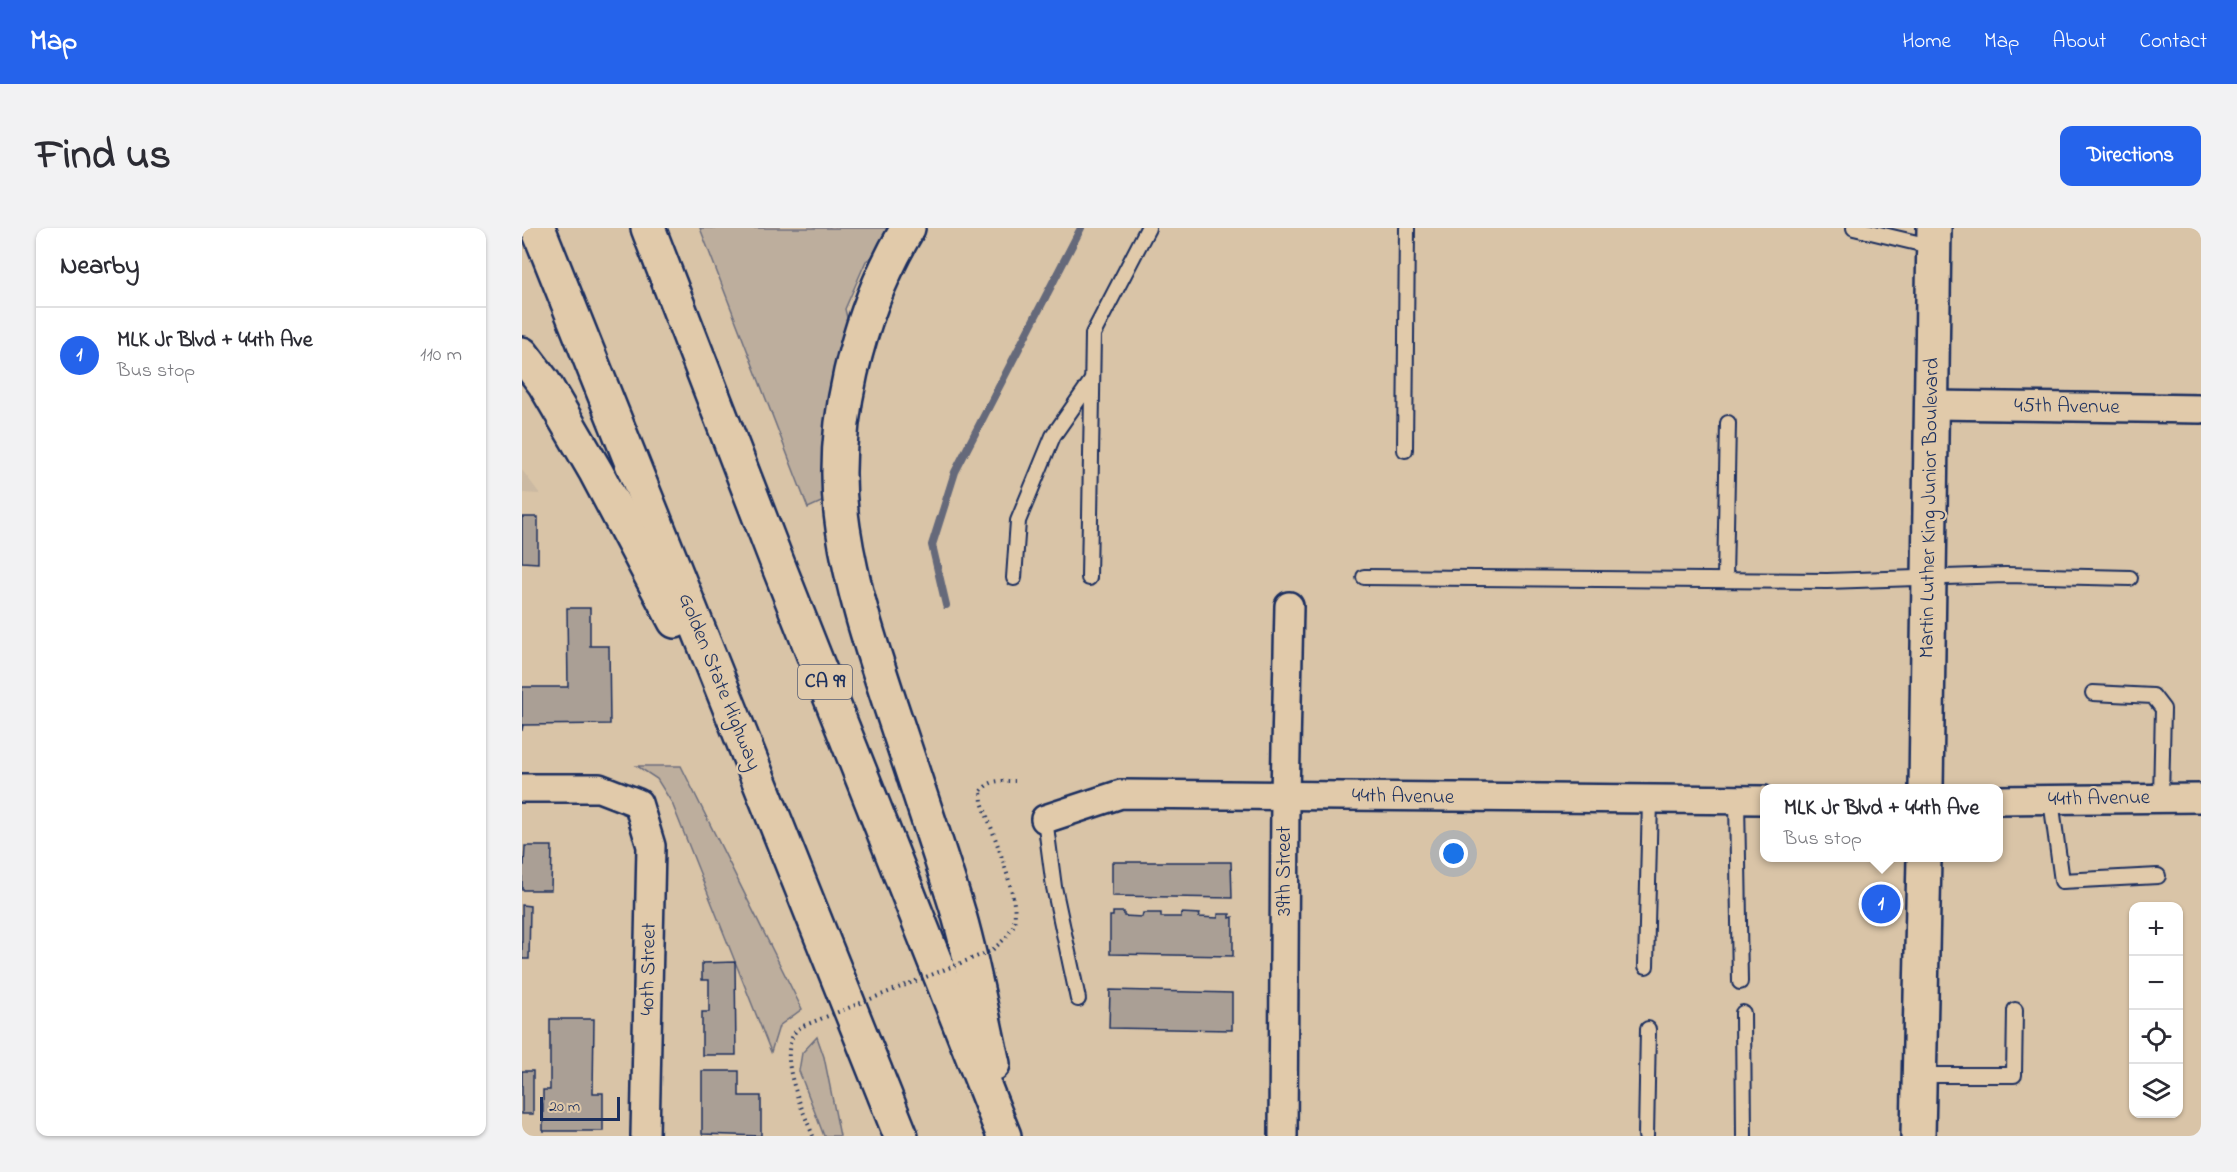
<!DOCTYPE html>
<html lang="en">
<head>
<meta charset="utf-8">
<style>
	:root { --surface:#fff; --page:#f2f2f3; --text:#2b2b33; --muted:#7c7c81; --line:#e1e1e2; --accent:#2563eb }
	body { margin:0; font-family:"Indie Flower",sans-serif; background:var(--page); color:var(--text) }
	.controls { position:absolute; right:18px; bottom:18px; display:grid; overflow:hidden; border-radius:12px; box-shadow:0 2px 4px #0004 }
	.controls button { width:54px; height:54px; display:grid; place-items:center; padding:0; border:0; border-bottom:2px solid var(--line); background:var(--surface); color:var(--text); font:30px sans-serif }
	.scale { position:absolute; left:18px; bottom:15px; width:80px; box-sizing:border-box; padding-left:6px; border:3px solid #1b2f5e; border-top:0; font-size:16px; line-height:21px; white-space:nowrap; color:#1b2f5e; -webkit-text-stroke:4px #e1caaa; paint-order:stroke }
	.you { position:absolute; left:932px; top:626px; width:21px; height:21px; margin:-15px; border:4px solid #fff; border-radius:50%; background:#1a73e8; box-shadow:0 0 0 9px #1a73e833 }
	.badge { display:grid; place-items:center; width:39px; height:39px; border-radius:50%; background:var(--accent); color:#fff; font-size:20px; font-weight:700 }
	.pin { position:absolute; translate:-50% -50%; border:3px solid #fff; box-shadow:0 2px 6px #0006 }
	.popup { position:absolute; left:1238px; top:556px; width:243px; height:78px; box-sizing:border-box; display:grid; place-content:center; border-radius:12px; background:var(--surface); filter:drop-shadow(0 2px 4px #0005); font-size:20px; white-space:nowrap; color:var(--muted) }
	.popup b { font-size:22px; color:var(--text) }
	.popup::after { content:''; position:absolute; left:50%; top:100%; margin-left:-12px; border:12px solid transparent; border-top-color:var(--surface) }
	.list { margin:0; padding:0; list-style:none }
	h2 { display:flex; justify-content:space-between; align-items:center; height:78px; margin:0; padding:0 24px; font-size:26px }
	h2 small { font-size:20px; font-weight:400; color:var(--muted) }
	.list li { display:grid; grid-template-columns:39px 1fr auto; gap:18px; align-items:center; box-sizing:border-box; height:96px; padding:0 24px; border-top:2px solid var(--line) }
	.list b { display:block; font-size:22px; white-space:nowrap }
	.list p { margin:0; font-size:20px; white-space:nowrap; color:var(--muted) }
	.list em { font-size:20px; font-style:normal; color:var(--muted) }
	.icon { flex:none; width:33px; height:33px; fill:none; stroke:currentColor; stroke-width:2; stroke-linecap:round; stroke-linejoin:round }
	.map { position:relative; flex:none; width:1679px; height:908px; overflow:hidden; border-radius:12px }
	header { display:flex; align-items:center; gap:36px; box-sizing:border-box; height:84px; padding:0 30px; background:var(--accent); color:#fff }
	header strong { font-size:28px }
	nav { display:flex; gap:33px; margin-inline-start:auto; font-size:21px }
	.intro { display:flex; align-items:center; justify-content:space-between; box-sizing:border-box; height:144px; padding:0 36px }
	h1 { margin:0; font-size:42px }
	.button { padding:15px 27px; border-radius:12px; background:var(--accent); color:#fff; font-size:21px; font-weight:700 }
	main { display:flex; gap:36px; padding:0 36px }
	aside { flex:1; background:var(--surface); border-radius:12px; box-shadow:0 2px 4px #0004 }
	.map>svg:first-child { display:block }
	.built { fill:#cbb9a2 }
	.green { fill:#bdae9d; stroke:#6c6e7e; stroke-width:1.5 }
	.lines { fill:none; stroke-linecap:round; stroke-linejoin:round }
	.stream { stroke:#65697a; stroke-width:8 }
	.building { fill:#aa9f95; stroke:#1b2f5e; stroke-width:1.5 }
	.service-casing { stroke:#1b2f5e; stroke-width:18 }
	.minor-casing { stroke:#1b2f5e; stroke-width:32 }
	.tertiary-casing { stroke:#1b2f5e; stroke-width:38 }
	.motorway-casing { stroke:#1b2f5e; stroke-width:38 }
	.path { stroke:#1b2f5e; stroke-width:4; stroke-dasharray:1.5 4.5; stroke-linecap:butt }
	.service { stroke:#e1caaa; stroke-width:14 }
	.minor { stroke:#e1caaa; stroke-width:27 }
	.tertiary { stroke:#e1caaa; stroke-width:33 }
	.motorway { stroke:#e1caaa; stroke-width:33 }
	.path-bridge { stroke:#1b2f5e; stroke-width:4; stroke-dasharray:1.5 4.5; stroke-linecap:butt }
	.labels { text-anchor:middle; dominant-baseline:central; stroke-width:4.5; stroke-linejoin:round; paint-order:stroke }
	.shield { fill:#e1caaa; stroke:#565e75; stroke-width:1.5 }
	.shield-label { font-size:20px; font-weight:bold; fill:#1b2f5e }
	.street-label { font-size:21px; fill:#1b2f5e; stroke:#e1caaa }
</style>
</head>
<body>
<header>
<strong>Map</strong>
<nav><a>Home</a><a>Map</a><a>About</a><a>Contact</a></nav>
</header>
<div class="intro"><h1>Find us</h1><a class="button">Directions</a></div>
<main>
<aside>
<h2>Nearby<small></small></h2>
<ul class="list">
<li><span class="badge">1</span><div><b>MLK Jr Blvd + 44th Ave</b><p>Bus stop</p></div><em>110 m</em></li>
</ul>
</aside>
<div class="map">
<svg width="1679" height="908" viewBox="0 0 1679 908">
	<rect width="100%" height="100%" fill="#d9c4a7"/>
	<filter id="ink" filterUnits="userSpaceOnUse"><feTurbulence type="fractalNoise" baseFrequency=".0167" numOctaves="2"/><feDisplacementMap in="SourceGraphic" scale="12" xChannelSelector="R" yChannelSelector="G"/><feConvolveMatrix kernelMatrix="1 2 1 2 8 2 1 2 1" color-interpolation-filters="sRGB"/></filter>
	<g filter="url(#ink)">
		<path class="built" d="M0,242L18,266L0,265Z"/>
		<g class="green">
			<path d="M178,0H368L356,25L344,33L323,81L327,98L306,271L286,280Z"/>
			<path d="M115,538H159L280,781L257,798L249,824L150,575L135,551Z"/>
			<path d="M295,809L302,829L318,908H302L277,843L280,825Z"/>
		</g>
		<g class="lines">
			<path class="stream" d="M424,377L410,317L433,244L559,0"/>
		</g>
		<g class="building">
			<path d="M0,289H16V335L0,334Z"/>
			<path d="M45,380H68V418H87L88,496L1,497L0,503V459H46Z"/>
			<path d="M3,618H30L29,662H0V637H2Z"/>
			<path d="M590,634H709L710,670L590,668Z"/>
			<path d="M0,677L8,678L7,731H0Z"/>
			<path d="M591,684H602V688L620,689L621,685H639V689H659V685L678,686L677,689L696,690V686H708V690L711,689V728L588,726V688H591Z"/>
			<path d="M213,734L214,827H180V784H187V752H180V735Z"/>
			<path d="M588,762L710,765V802L587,800Z"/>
			<path d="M28,791H72L71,865H81V903H21V862H28Z"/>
			<rect x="0" y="843" width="11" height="43"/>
			<path d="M180,843H217V868H239V908L180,906Z"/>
		</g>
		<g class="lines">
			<g class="service-casing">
				<g id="service">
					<path d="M1332,0L1412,19"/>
					<path d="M883,222L885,0"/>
					<path d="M842,349L1305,353L1483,347L1608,350"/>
					<path d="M492,350L496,293L531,208L570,152"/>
					<path d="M567,350L571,106L626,0"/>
					<path d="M1203,352L1206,195"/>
					<path d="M1571,465L1631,468L1641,481L1639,569"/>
					<path d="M1215,572L1218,754"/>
					<path d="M1529,572L1540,653L1636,648"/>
					<path d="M523,591L532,659L556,771"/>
					<path d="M1124,738L1128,572"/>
					<path d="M1221,785L1222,908"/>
					<path d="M1397,847H1492L1493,782"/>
					<path d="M1124,908L1126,801"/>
				</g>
			</g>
			<g class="minor-casing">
				<g id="minor">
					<path d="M1411,177L1679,181"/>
					<path d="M0,560H77L116,575L129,618L123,908"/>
					<path d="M1476,572L1679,570"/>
					<path d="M523,591L599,566L1242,572"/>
					<path d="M761,908L763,568L767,378"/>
				</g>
			</g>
			<g class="tertiary-casing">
				<g id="tertiary">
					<path d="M1404,560L1412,0"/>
					<path d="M1396,908L1402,630"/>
				</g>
			</g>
			<g class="motorway-casing">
				<g id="motorway">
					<path d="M16,0L379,908"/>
					<path d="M126,0L255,334L482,908"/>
					<path d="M386,0C335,85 306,201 321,300C330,361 350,421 369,479C391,545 413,611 434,677C450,728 459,784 471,836"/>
					<path d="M0,126L22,155L74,244L153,393"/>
				</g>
			</g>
			<path class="path" d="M459,563C469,551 478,553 493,553"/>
			<use href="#service" class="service"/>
			<use href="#minor" class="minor"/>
			<use href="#tertiary" class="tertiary"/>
			<use href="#motorway" class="motorway"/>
			<path class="path-bridge" d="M291,908C281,882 254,828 274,803C277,799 286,796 291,794L469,723C478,715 489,707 492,695C498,669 469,601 460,574L459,563"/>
		</g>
	</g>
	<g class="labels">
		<rect class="shield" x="276" y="437" width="54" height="34" rx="4.5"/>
		<g class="shield-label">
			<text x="303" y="454">CA 99</text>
		</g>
		<g class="street-label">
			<text transform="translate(1545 179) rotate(1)">45th Avenue</text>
			<text transform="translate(1408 280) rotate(-89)">Martin Luther King Junior Boulevard</text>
			<text transform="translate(197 454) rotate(68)">Golden State Highway</text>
			<text transform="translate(881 569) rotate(1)">44th Avenue</text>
			<text transform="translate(1577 571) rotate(-1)">44th Avenue</text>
			<text transform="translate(763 643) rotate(-90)">39th Street</text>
			<text transform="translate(127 741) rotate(-89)">40th Street</text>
		</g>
	</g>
</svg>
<div class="controls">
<button>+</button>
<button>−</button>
<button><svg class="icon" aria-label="locate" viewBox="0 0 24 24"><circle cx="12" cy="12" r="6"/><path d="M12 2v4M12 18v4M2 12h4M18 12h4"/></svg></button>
<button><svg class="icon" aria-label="layers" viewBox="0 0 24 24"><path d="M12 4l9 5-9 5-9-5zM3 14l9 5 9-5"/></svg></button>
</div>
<div class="scale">20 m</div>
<div class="you"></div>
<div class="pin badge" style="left:1359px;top:676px">1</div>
<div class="popup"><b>MLK Jr Blvd + 44th Ave</b>Bus stop</div>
</div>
</main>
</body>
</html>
